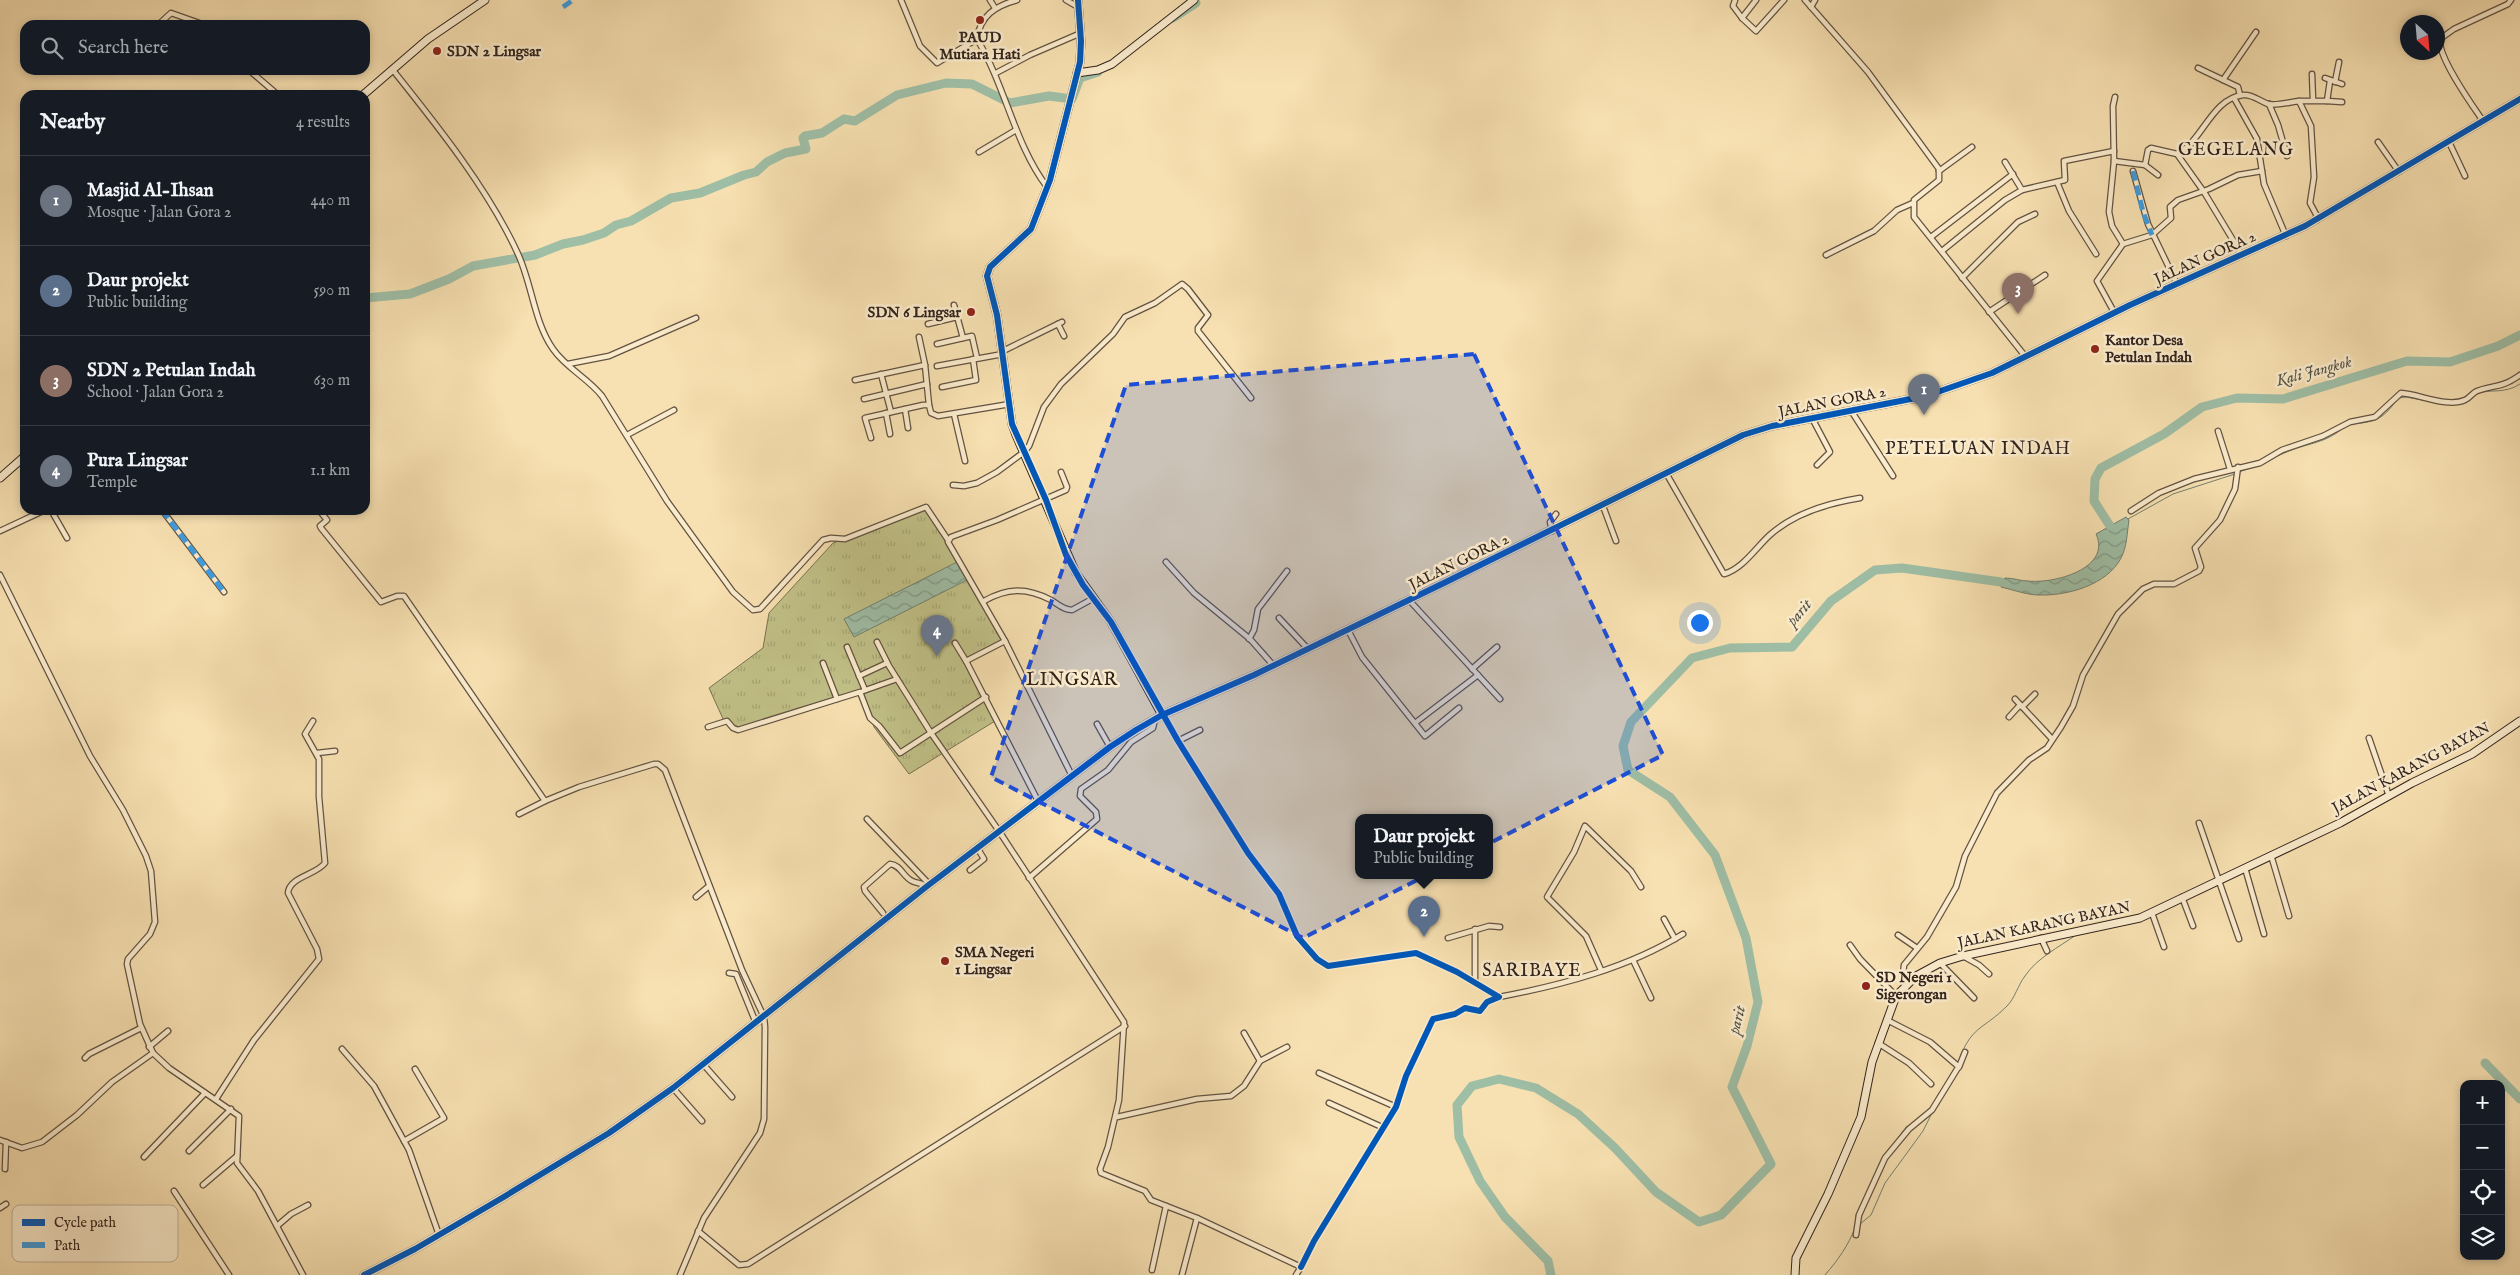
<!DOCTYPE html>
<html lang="en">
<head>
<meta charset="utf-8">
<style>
	:root { --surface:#171b24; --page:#242831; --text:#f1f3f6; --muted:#9ea1a6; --line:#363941; --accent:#ea580c }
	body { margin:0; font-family:"IM FELL English",serif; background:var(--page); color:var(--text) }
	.controls { position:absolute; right:15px; bottom:15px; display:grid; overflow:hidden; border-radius:10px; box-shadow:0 2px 8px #0003 }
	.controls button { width:45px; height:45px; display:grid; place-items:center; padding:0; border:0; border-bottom:1px solid var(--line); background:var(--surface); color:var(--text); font:25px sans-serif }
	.compass { position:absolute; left:2400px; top:15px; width:45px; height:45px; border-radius:50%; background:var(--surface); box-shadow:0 2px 8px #0003; rotate:154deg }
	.you { position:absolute; left:1699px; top:622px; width:18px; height:18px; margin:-12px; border:4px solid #fff; border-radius:50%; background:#1a73e8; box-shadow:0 0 0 8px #1a73e833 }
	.badge { display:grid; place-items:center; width:32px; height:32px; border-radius:50%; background:var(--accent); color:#fff; font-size:16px; font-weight:700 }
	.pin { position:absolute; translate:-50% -41px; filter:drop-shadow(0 1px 2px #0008) }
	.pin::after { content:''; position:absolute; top:26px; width:18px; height:15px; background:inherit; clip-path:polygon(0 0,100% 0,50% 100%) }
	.popup { position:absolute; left:1355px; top:814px; width:138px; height:65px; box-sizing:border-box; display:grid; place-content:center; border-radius:10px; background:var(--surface); filter:drop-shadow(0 1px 4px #0005); font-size:16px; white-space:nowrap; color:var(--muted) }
	.popup b { font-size:19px; color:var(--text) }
	.popup::after { content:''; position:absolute; left:50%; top:100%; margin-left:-10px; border:10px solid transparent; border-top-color:var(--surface) }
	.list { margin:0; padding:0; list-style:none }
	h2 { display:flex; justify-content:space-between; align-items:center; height:65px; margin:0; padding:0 20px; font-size:21px }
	h2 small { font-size:16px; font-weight:400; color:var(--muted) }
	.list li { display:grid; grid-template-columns:32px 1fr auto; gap:15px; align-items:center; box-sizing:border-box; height:90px; padding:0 20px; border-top:1px solid var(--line) }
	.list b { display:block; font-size:19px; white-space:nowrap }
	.list p { margin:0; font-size:16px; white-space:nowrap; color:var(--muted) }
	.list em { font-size:16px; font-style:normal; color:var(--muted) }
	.icon { flex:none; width:28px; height:28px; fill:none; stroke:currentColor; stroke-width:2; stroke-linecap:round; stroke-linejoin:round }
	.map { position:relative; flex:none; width:2520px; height:1275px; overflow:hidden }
	.search { position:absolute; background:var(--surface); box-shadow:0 2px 8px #0003; left:20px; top:20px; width:350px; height:55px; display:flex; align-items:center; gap:12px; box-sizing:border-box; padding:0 18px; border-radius:15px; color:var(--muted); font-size:19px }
	.panel { position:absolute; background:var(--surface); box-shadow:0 2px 8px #0003; left:20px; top:90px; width:350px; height:425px; border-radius:15px }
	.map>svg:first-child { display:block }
	.grass { fill:url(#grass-tufts); stroke:#797252 }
	.water { fill:url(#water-waves); stroke:#72806f }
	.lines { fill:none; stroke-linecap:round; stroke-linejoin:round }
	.stream { stroke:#72806f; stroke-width:1 }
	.river { stroke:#9ebea6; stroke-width:9 }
	.street-casing { stroke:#625242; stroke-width:7 }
	.secondary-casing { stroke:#31231d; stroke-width:9 }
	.street { stroke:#faebcc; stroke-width:4.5 }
	.secondary { stroke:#faebcc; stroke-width:7 }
	.quiet { stroke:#3e9cdf; stroke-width:5; stroke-dasharray:10 5; stroke-linecap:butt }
	.cycleway-casing { stroke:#faebcc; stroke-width:9 }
	.cycleway { stroke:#0057b8; stroke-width:6 }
	.marked { fill:#1d4ed8; fill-opacity:0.2; stroke:#1d4ed8; stroke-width:4; stroke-dasharray:10 6; stroke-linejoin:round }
	.poi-dot { fill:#8f2418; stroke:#faebcc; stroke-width:2 }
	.labels { text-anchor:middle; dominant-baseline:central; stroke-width:5; stroke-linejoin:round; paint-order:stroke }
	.poi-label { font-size:15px; font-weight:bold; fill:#31231d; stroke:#faebcc; text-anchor:start }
	.street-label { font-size:15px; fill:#31231d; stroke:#faebcc }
	.water-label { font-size:16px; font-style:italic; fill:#525246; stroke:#faebcc }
	.quarter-label { font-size:18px; letter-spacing:1px; fill:#31231d; stroke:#faebcc }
	.key { fill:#faebcc; stroke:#beaf98; stroke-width:1 }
	.key-label { font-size:14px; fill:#31231d }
</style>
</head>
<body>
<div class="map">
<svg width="2520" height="1275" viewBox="0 0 2520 1275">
	<defs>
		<pattern id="grass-tufts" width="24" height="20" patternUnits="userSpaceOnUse" patternTransform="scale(1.25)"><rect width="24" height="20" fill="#c1c188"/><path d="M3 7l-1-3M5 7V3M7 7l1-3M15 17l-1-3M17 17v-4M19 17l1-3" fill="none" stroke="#a6a675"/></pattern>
		<pattern id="water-waves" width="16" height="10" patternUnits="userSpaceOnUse" patternTransform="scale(1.25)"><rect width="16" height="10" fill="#9ebea6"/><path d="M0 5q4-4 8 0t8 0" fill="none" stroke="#819a87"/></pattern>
	</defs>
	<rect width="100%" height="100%" fill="#f7e0b1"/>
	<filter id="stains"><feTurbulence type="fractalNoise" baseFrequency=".004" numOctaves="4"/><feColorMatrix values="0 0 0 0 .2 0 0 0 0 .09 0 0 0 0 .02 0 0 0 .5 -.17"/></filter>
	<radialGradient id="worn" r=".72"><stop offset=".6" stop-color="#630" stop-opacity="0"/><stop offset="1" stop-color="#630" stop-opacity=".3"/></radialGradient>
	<path class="grass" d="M928,508L1004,639L966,662L995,721L909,774L874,727L861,689L741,728L724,721L709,688L763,648L769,613L833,543Z"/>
	<g class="water">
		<path d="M2126,517L2129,520C2127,533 2127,547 2121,558C2107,585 2067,596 2039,595C2027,595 2014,590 2001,587V582L2005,578C2014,578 2020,581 2028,581C2053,584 2112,569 2096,534Z"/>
		<path d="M957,562L967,580L854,637L844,619Z"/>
	</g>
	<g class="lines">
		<g class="stream">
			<path d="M2399,398L2406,397L2439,403"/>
			<path d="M2460,403C2470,403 2470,398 2477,394C2489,388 2504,395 2520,384"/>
			<path d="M2352,424C2375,422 2382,420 2396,401"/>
			<path d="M2239,472C2257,467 2271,458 2289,451C2309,443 2325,443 2342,429"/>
			<path d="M2128,519L2173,494L2235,474"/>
			<path d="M1958,1063C1971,1025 1982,1031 2007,1006C2015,998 2018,985 2025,976C2037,958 2059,947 2076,935"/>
			<path d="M1886,1154L1907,1126"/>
			<path d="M1876,1174L1881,1161"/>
			<path d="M1856,1221V1215L1860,1209"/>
			<path d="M1860,1224L1871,1215L1885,1183L1923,1131L1933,1111"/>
			<path d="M1825,1275C1838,1260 1848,1246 1855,1228"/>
		</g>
		<g class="river">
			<path d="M1173,18L1196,3"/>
			<path d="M365,298L410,294L449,279L473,266L535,255L563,244L583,240L604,233L616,225L631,221L671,198L700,193L744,175L756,172L767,162L785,153L806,149L803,138L805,136L822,133L844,119L855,121L897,95L946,83L972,84L1010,103L1049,96L1072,99L1080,78L1098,72"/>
			<path d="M2110,526L2094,501L2095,479L2101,468L2164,434L2202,407L2237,398L2283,399L2407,361L2450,362L2498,346L2520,335"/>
			<path d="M2485,1063L2520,1099"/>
			<path d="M1551,1275L1548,1261L1505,1217L1480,1181L1459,1137L1457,1105L1472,1086L1499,1079L1536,1088L1578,1114L1615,1148L1656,1192L1699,1222L1721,1215L1771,1164L1732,1087L1747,1046L1758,1002L1746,938L1715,855L1670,797L1628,770L1623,746L1631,722L1692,658L1730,648L1792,647L1831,601L1875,570L1902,568L2001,582"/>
		</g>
		<g class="street-casing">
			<g id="street">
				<path d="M901,0L920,46L937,63L977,39"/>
				<path d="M990,0L995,8"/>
				<path d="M1017,0C995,6 980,16 977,39C1006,87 1014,143 1047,187"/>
				<path d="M1066,0L1078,7"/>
				<path d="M1735,0L1733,6L1742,18L1756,31L1784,0"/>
				<path d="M1805,0L1868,72L1939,169V180L1914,200V217L2025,356"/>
				<path d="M1811,7L1815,0"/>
				<path d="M1742,18L1756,0"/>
				<path d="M158,25L171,13L205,25"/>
				<path d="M2198,68L2238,87L2240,95"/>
				<path d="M392,69C436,124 489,190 518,254C532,284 534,322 553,349C566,368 588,378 602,396L667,501L701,548L733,592L753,610L760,609L823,540L831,538L845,539L926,507L948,540"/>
				<path d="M249,70L278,95"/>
				<path d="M996,73L1030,55L1081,33"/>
				<path d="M2312,74L2313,100"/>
				<path d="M2325,78L2342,84"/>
				<path d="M2223,80L2256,32"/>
				<path d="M2335,82L2339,62"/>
				<path d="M2115,97L2113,106L2114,161L2109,212L2112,226L2123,244"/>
				<path d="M2234,98L2257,139L2264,184L2286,236"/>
				<path d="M2299,101H2327L2330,81"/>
				<path d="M2327,101L2342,102"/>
				<path d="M2269,104L2278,125L2287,156"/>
				<path d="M2483,121C2472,105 2437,56 2440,39L2454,29L2508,4L2511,0"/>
				<path d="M2194,141L2202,152"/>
				<path d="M2378,142L2399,172"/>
				<path d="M2449,142L2465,176"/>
				<path d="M979,152L1016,130"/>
				<path d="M2177,154C2203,141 2211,99 2243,95C2253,94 2259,101 2268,104C2276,106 2290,102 2299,101L2311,126L2314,177L2310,203L2317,216V220"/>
				<path d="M2114,161L2145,165L2148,150L2151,148L2177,154L2204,192L2242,255"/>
				<path d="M2005,162L2022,190L2065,180L2064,161L2114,151"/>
				<path d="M2145,165L2158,175"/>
				<path d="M1939,171L1972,147"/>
				<path d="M2133,171L2148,224L2177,284"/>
				<path d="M2057,182L2069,211L2096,254"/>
				<path d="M1931,237L2013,174"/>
				<path d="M1942,251L2005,200L2022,190"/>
				<path d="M1826,255L1874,231L1897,210L1913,203"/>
				<path d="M1962,278L2018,222L2035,214"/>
				<path d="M954,305L963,338"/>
				<path d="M1989,312L2045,275"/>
				<path d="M2114,312L2097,281L2123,244L2152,235L2171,218L2170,207L2178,200L2209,189L2238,175L2262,171"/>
				<path d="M928,324L957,317"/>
				<path d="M1058,324L1064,336"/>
				<path d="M919,337L925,365L929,405"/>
				<path d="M937,344L972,336L977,358"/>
				<path d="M1003,351L1062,322"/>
				<path d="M568,364L609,356L696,318"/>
				<path d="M937,366L1003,354"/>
				<path d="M881,374L891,412"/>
				<path d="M855,380L925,365"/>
				<path d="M942,387L976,380L973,359"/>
				<path d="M864,399L927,384"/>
				<path d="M905,409L908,428"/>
				<path d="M1852,412L1893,476"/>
				<path d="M886,413L890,434"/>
				<path d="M954,414L965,461"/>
				<path d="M1812,418L1830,452L1817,465"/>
				<path d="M2218,431L2230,469"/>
				<path d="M627,435L674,410"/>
				<path d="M871,438L865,418L923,405H929L931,413L938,416L1010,404"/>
				<path d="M1061,472L1067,487L1066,490L997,520L951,537L948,542L1005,641L1072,776"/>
				<path d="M1666,473L1724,574C1743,569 1757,546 1771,534C1795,513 1829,503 1860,498"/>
				<path d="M953,485L964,486L977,483L997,472L1024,452L1029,446L1044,407L1061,384L1113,334L1125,317L1155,303L1182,284L1188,289L1208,315L1198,328V331L1251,398"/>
				<path d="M1603,506L1616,541"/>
				<path d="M51,510L67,538"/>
				<path d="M162,510L224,592"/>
				<path d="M319,510L327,520L320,526L321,528L381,602L397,596H404L545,801L579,787L654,764H658L665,770L742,970L764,1017L765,1027L764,1119L760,1133L704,1218L680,1275"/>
				<path d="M2131,511L2159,493L2194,479L2260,463L2282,450L2323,436L2350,422L2375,417L2401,393C2419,394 2447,408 2465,400C2470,398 2472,393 2477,391C2496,384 2500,389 2520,375"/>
				<path d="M0,531L45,510"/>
				<path d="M1552,531L1550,522L1556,514"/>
				<path d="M1166,562L1194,593L1250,639L1273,665"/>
				<path d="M0,575L90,756L123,810L146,856L151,871L155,922L150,934L128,959L127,964L140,1024L153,1053L169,1068L239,1116L237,1163L258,1191L303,1275"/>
				<path d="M1409,600L1500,699"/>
				<path d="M984,601C1007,588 1026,587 1051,600C1058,604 1063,610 1072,610L1094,598"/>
				<path d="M1279,618L1308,649"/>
				<path d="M1348,630L1362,657L1425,736L1459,708"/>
				<path d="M1249,639L1254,630L1258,609L1287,571"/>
				<path d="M1005,641L966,661L1038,801"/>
				<path d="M877,642L889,666L931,733L999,831L1124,1022L1119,1100L1108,1147L1100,1169L1101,1173L1145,1191L1151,1200L1197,1218L1301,1267L1296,1275"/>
				<path d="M955,643L966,661"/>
				<path d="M847,647L865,690"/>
				<path d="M823,663L837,699"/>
				<path d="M1472,669L1497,647"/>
				<path d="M859,676L887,663"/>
				<path d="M863,691L897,679"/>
				<path d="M2015,699L2052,739"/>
				<path d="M2022,707L2035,694"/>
				<path d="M1162,715L1248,853L1279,894L1297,936L1317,959L1328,966L1416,953L1457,972L1499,997L1487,1002L1480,1011L1465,1008L1455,1014L1433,1019L1406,1076L1396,1107L1314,1241L1301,1267"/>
				<path d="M2009,717L2020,705"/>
				<path d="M1415,723L1478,675"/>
				<path d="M1097,724L1110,747"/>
				<path d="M708,727L727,721L733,728L738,730L860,692L870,718L879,726L900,753L986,697"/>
				<path d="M2369,738L2389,796"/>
				<path d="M1178,741L1200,730"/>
				<path d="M317,753L335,751"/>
				<path d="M519,814L545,801"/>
				<path d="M867,819L930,885"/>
				<path d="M2199,823L2239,939"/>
				<path d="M2271,855L2289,916"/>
				<path d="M2245,868L2264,934"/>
				<path d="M970,870L984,859L978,849"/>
				<path d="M1029,878L1097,819L1096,812L1080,796L1081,789L1108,770L1131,742L1153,728L1155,719"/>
				<path d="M696,897L709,886"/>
				<path d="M2182,897L2193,926"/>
				<path d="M883,913L865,891L864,887L890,864C901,865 903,877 912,881C918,884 922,882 926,887"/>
				<path d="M2152,913L2164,947"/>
				<path d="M1664,919L1675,939"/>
				<path d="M1898,935L1917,948"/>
				<path d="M1448,938L1489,926L1500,927"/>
				<path d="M2041,938L2047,951"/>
				<path d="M1850,945L1860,959L1896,996"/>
				<path d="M1963,956L1979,965L1989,974"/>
				<path d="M1633,960L1651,998"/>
				<path d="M1940,963L1974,998"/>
				<path d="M1601,970L1586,936L1547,897L1574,852L1585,826L1631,871L1641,887"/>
				<path d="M729,973L736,974L756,1023"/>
				<path d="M1909,981L1903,974L1904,965L1927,937L1956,887L1965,856L1997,793L2029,760L2047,748L2061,727L2073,706L2083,675L2118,614L2143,589L2154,584H2174L2199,571L2201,567L2195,548L2220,520L2235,489L2238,467"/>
				<path d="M1475,982V929"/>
				<path d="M1499,997C1562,985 1628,968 1683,934"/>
				<path d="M1887,1020L1930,1042L1959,1067L1965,1052"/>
				<path d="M1244,1033L1260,1061"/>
				<path d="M1878,1043L1909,1063L1931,1084"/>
				<path d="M149,1047L168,1031"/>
				<path d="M342,1049L374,1086L409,1150L439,1235"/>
				<path d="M85,1058L89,1054L141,1028"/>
				<path d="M703,1064L732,1097"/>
				<path d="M1319,1073L1396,1107"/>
				<path d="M673,1088L702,1121"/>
				<path d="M216,1099L254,1040L319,959L317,949L288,893C289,877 316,875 325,863L319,797V759L305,734L313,721"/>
				<path d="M1329,1103L1384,1128"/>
				<path d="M1117,1117L1197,1099L1231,1096L1244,1086L1260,1061L1287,1047"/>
				<path d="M0,1140L22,1148L42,1142L77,1115L112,1082L153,1053"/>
				<path d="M404,1141L444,1118L415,1069"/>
				<path d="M189,1151L231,1109"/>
				<path d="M144,1157L205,1093"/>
				<path d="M5,1169L6,1142"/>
				<path d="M203,1185L237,1156"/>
				<path d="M174,1191L229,1275"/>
				<path d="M0,1208L6,1204"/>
				<path d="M277,1226L291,1214L308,1205"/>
				<path d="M698,1231L739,1265L748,1264L1125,1026"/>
				<path d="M1856,1235L1859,1215L1885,1158L1909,1129L1932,1110L1959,1066"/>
				<path d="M1152,1270L1166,1206"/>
				<path d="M1182,1275L1197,1218"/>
			</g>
		</g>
		<g class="secondary-casing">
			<g id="secondary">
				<path d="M1078,0L1081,41L1080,62L1050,180L1031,229L990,267L987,276L997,315L1012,424L1016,435L1076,573L1111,622L1162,715"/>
				<path d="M1077,73L1098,70L1112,64L1194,0"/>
				<path d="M363,95L428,39L485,0"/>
				<path d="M0,478L25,456"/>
				<path d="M364,1275L415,1249L502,1198L609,1133L673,1088L926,887L1110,747L1136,730L1162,715L1254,675L1446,582L1743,435L1772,426L1926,396L1992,373L2130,305L2305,226L2520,99"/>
				<path d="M1795,1275L1796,1258L1828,1194L1861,1117L1872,1062L1896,996L1916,976L1940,963L1963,956L2140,918L2340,823L2412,783L2472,754L2520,721"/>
			</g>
		</g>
		<use href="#street" class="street"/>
		<use href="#secondary" class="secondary"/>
		<g class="quiet">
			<path d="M563,7L573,0"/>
			<path d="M2133,171L2143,212L2152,235"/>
			<path d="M162,510L224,592"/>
		</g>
		<g class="cycleway-casing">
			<g id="cycleway">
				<path d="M1078,0L1081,41L1080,62L1050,180L1031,229L990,267L987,276L997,315L1012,424L1046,500L1066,555L1083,585L1111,622L1178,741L1248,853L1279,894L1297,936L1317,959L1328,966L1416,953L1457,972L1499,997L1487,1002L1480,1011L1465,1008L1455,1014L1433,1019L1406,1076L1396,1107L1314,1241L1301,1267"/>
				<path d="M364,1275L415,1249L502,1198L609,1133L673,1088L926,887L1110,747L1136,730L1162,715L1254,675L1446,582L1743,435L1772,426L1926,396L1992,373L2130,305L2305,226L2520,99"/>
			</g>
		</g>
		<use href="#cycleway" class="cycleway"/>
	</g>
	<path class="marked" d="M1474,354L1663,755L1303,938L991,777L1126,385Z"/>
	<g class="poi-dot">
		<circle cx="980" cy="20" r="5"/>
		<circle cx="437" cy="51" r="5"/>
		<circle cx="971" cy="312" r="5"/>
		<circle cx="2095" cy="349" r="5"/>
		<circle cx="945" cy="961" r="5"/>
		<circle cx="1866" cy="986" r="5"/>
	</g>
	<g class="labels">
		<g class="poi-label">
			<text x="980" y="37" text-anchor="middle">PAUD<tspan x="980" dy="17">Mutiara Hati</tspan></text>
			<text x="447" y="51">SDN 2 Lingsar</text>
			<text x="961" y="312" text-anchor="end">SDN 6 Lingsar</text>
			<text x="2105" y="340">Kantor Desa<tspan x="2105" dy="17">Petulan Indah</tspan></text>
			<text x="955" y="952">SMA Negeri<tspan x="955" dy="17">1 Lingsar</tspan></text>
			<text x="1876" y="977">SD Negeri 1<tspan x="1876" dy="17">Sigerongan</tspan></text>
		</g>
		<g class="street-label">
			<text transform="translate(2205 258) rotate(-24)">JALAN GORA 2</text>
			<text transform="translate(1832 402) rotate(-11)">JALAN GORA 2</text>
			<text transform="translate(1459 562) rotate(-26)">JALAN GORA 2</text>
			<text transform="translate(2411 768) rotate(-28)">JALAN KARANG BAYAN</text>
			<text transform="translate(2044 925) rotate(-12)">JALAN KARANG BAYAN</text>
		</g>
		<g class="water-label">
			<text transform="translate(2314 372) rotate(-15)">Kali Jangkok</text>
			<text transform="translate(1800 613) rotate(-50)">parit</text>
			<text transform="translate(1738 1020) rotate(-77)">parit</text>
		</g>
		<g class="quarter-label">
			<text x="2236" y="150">GEGELANG</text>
			<text x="1978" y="449">PETELUAN INDAH</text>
			<text x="1072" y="680">LINGSAR</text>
			<text x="1532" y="971">SARIBAYE</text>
		</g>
	</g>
	<rect x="12" y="1205" width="166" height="57" rx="8" class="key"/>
	<rect x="22" y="1219" width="23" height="7" fill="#0057b8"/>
	<rect x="22" y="1242" width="23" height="6" fill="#3e9cdf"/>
	<g class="key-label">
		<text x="54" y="1227">Cycle path</text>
		<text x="54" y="1250">Path</text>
	</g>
	<rect width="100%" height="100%" filter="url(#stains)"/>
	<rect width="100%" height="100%" fill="url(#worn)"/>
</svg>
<div class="controls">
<button>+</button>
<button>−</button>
<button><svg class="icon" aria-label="locate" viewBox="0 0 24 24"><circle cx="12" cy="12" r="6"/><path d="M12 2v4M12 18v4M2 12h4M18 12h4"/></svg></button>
<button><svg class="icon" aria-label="layers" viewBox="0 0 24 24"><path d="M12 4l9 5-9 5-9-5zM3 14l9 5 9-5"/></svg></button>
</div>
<svg class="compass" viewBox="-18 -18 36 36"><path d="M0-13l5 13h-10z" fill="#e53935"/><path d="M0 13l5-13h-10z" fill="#9ea1a6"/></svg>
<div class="you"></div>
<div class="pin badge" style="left:1924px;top:415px;background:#6b7280">1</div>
<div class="pin badge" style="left:1424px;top:937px;background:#5c6f8a">2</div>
<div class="popup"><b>Daur projekt</b>Public building</div>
<div class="pin badge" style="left:2018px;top:314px;background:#8d6e63">3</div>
<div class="pin badge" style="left:937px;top:656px;background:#6b7280">4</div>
<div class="search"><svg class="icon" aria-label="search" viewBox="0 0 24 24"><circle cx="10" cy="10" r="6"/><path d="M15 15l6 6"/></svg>Search here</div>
<section class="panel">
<h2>Nearby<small>4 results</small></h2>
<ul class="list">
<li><span class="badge" style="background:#6b7280">1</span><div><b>Masjid Al-Ihsan</b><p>Mosque · Jalan Gora 2</p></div><em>440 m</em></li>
<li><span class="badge" style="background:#5c6f8a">2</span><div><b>Daur projekt</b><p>Public building</p></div><em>590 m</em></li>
<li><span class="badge" style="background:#8d6e63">3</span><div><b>SDN 2 Petulan Indah</b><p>School · Jalan Gora 2</p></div><em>630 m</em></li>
<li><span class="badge" style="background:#6b7280">4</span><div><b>Pura Lingsar</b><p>Temple</p></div><em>1.1 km</em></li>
</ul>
</section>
</div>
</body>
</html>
